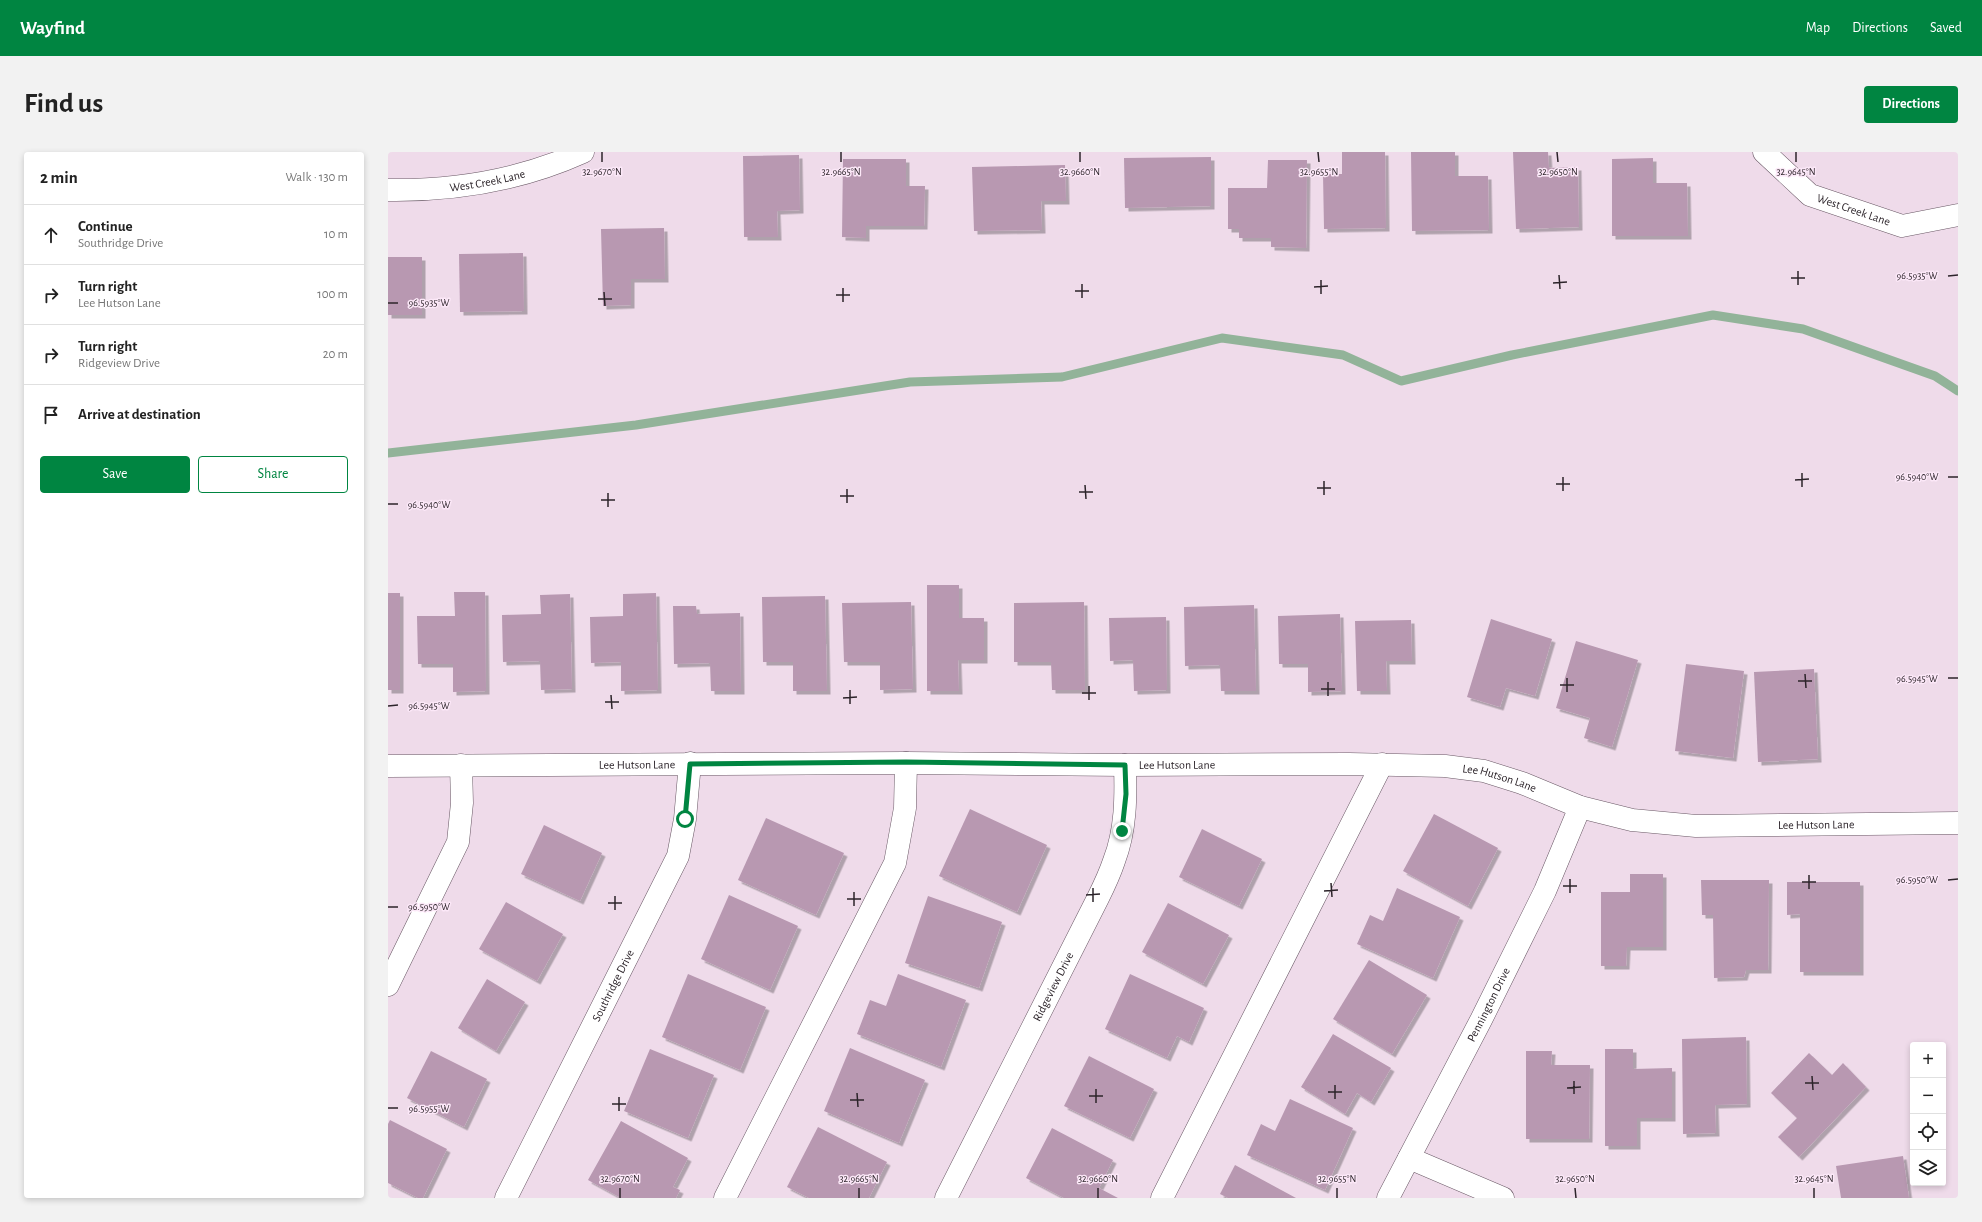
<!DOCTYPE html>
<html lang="en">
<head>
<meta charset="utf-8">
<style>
	:root { --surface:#fff; --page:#f2f2f2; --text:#222; --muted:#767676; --line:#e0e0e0; --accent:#008541 }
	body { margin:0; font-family:"Alegreya Sans",sans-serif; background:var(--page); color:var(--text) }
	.controls { position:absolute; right:12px; bottom:12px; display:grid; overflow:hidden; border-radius:4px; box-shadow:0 2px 6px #0003 }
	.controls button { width:36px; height:36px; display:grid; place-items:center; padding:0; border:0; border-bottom:1px solid var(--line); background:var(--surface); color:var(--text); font:20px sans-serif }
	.stop { position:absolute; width:12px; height:12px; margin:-9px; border:3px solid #008541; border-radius:50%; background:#fff }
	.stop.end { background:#008541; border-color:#fff; box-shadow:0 1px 4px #0008 }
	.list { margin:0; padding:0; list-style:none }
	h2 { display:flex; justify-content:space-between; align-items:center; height:52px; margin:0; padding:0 16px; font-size:17px }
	h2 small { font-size:13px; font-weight:400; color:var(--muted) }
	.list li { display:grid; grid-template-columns:26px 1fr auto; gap:12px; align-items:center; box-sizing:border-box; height:60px; padding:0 16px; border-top:1px solid var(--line) }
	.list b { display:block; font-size:15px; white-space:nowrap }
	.list p { margin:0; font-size:13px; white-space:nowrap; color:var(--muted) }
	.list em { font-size:13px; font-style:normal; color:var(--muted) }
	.actions { display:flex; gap:8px; padding:12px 16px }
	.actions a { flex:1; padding:9px 0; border:1px solid var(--accent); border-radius:4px; text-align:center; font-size:14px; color:var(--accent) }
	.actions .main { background:var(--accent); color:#fff }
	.icon { flex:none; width:22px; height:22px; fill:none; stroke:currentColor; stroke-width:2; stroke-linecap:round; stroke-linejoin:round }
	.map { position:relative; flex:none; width:1570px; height:1046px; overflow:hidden; border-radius:4px }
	header { display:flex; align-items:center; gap:24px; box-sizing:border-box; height:56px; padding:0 20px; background:var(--accent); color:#fff }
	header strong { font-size:19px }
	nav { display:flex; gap:22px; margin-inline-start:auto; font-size:14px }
	.intro { display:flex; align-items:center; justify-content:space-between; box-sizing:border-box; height:96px; padding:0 24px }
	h1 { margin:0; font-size:28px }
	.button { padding:10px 18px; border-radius:4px; background:var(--accent); color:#fff; font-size:14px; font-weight:700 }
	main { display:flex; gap:24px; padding:0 24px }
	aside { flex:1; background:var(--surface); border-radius:4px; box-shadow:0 2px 6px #0003 }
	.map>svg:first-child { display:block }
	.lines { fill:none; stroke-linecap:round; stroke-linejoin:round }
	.stream { stroke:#92b399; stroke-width:9 }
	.building { fill:#b898b1; filter:url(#shadow) }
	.minor-casing { stroke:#695865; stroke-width:23 }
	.minor { stroke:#fff; stroke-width:22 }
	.route { stroke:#008541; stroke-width:5 }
	.ticks { fill:none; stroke:#2c242a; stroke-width:1.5 }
	.labels { text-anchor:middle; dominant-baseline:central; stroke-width:3; stroke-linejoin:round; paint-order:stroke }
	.street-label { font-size:12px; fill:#2c242a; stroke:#fce8f8 }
	.ticks-label { font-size:10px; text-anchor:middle; fill:#2c242a; stroke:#fce8f8; stroke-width:3; stroke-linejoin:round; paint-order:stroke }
</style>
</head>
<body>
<header>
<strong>Wayfind</strong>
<nav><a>Map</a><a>Directions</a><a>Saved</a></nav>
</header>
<div class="intro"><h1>Find us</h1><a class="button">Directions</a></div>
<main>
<aside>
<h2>2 min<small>Walk · 130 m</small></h2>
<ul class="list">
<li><svg class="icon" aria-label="ahead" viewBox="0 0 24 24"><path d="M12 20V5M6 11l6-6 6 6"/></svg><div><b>Continue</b><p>Southridge Drive</p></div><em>10 m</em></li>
<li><svg class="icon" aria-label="right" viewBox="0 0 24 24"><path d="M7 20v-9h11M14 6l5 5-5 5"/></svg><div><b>Turn right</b><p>Lee Hutson Lane</p></div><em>100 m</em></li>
<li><svg class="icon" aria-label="right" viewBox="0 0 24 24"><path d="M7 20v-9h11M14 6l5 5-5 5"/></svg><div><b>Turn right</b><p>Ridgeview Drive</p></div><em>20 m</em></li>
<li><svg class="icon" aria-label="arrive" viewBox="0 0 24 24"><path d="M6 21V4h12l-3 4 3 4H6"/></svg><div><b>Arrive at destination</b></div></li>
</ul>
<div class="actions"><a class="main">Save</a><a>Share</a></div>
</aside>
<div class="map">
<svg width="1570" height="1046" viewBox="0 0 1570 1046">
	<defs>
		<filter id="shadow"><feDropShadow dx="3.5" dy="3.5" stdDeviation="0" flood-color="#0004"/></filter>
	</defs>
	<rect width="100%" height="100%" fill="#efdbea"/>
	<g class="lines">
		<path class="stream" d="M0,301L248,273L522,230L674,225L834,186L955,203L1013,229L1124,203L1325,163L1415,177L1547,224L1570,239"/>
	</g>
	<g class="building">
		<path d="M954,0H997L998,76L936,77L935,22H954Z"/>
		<path d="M1023,0H1067V24H1100L1101,78L1024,79Z"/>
		<path d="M1125,0H1160L1161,16L1190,15L1191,75L1128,77Z"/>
		<path d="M411,3L412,58L389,59L390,85H356L355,4Z"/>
		<path d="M823,5V54L737,56L736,6Z"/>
		<path d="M1265,6V31H1299L1300,84H1224V7Z"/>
		<path d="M455,7H518V34H537L536,74H478V86L454,85Z"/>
		<path d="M880,8H919L918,96L883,95V86H851V77H840V36H879Z"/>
		<path d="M677,13L678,49H653L654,78L586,79L584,15Z"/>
		<path d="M276,76L277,127H243V153L215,154L213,77Z"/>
		<path d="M135,101L136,159L72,160L71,102Z"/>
		<rect x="0" y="105" width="34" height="58"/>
		<path d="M539,433H571V466H596V508H570L571,539H539Z"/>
		<path d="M66,440H97L98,539L65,540V512H30L29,464H67Z"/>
		<rect x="0" y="441" width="12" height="97"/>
		<path d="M268,441L270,538L233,539V510L203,511L202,465L235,464V442Z"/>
		<path d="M182,442L184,537L153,538L152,509L115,510L114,463L153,462L152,443Z"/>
		<path d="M437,444L439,539H405V510H375L374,445Z"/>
		<path d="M523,450L525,537L492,538V510H456L454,451Z"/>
		<path d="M696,450L697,538H664L663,510H626V451Z"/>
		<path d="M866,453L868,539H833L832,513L797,514L796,455Z"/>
		<path d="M285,454H308L309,462L352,461L353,539H323L322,511L286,512Z"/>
		<path d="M952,462L954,539L920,540V512H891L890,464Z"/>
		<path d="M778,465L779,538L746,539L745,508L722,509L721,466Z"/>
		<path d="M1103,467L1164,487L1147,544L1118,536L1112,555L1079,545Z"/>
		<path d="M1023,468L1024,509H998L999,539H969L967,469Z"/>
		<path d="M1188,489L1250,508L1224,595L1196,586L1202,566L1168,556Z"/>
		<path d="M1298,512L1356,519L1345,606L1287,599Z"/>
		<path d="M1426,517L1430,607L1370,610L1366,520Z"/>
		<path d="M582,657L659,693L629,760L551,724Z"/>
		<path d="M1046,662L1110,696L1080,754L1015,719Z"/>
		<path d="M378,666L456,701L428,763L350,728Z"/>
		<path d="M156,673L214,701L192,749L133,722Z"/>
		<path d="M814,677L874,707L851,754L791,725Z"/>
		<path d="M1242,722H1275V795H1239L1238,814H1213V740H1242Z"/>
		<path d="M1313,728H1381L1380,818H1358L1356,825L1326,826L1325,763H1314Z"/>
		<path d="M1399,730H1472V820H1412V762L1399,763Z"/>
		<path d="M1009,736L1072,765L1045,826L969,792L982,763L995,769Z"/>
		<path d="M341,743L410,774L382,838L313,807Z"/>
		<path d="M540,744L614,770L591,836L517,811Z"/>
		<path d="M118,750L175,782L149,829L91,797Z"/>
		<path d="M780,751L841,783L815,832L754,800Z"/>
		<path d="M981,808L1039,843L1004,902L945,867Z"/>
		<path d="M300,822L378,855L352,918L274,885Z"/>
		<path d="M510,822L578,848L553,915L469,882L482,848L498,854Z"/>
		<path d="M742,822L816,856L801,890L789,884L779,906L717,877Z"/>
		<path d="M99,827L137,850L108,899L70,876Z"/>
		<path d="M945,882L1003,916L983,950L969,941L957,962L913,935Z"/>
		<path d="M1358,885L1359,952L1327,953L1328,981L1295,982L1294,887Z"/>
		<path d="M462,896L537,928L511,991L436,959Z"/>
		<path d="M262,897L326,923L300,986L236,959Z"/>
		<path d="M1217,897H1245V917L1284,916V966H1249V994H1217Z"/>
		<path d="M43,899L99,927L76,975L19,946Z"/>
		<path d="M1138,899H1164L1163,913H1202L1201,987H1138Z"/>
		<path d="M1421,901L1444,923L1455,911L1478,935L1411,1005L1390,985L1409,966L1383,941Z"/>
		<path d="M701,904L766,937L742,986L676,954Z"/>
		<path d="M902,947L965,976L937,1038L859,1003L873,972L887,979Z"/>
		<path d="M2,968L59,997L35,1046H30L0,1031V972Z"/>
		<path d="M233,969L300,1006L285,1035L292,1038L288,1046H233L200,1028Z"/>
		<path d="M430,975L499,1010L481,1046H421L399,1035Z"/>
		<path d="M664,976L725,1008L711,1036L730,1046H676L638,1026Z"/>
		<path d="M1515,1004L1521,1046H1453L1448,1014Z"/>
		<path d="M847,1013L908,1046H840L832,1042Z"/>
	</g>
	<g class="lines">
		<g class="minor-casing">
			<g id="minor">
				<path id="s1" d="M1376,0L1422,43L1514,74L1570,63"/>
				<path id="s2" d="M0,38C68,39 133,28 195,0"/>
				<path id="s3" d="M0,614L518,611L737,613L961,612L1057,614L1096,619L1134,631L1192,655L1244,668L1308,674L1570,671"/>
				<path d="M0,833L70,690L74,651L73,613"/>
				<path d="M1021,1006L1115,1046"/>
				<path id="s4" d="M118,1046L290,704L297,667L302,611"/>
				<path d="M337,1046L507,711L517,656L518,611"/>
				<path id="s5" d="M558,1046L710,746C716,734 722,721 726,709C738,678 738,645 737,613"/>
				<path d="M774,1046L994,612"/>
				<path id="s6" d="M1000,1046L1093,868L1157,739L1192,655"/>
			</g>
		</g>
		<use href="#minor" class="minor"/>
	</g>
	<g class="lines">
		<path class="route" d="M297,667L302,612L518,610L737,613L738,642L734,679"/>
	</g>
	<path class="ticks" d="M214,0V10M453,0V10M692,0V10M930,0L931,10M1169,0L1170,10M1408,0V10M1410,119V133M1171,123L1172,137M1560,124L1570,123M1403,126H1417M933,128V142M1165,131L1179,130M694,132V146M926,135L940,134M455,136V150M687,139H701M216,140L217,154M448,143H462M210,147H224M0,151H10M1414,321V335M1175,325V339M1560,325H1570M1407,328L1421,327M936,329V343M1168,332H1182M697,333L698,347M929,336H943M459,337V351M691,340H705M220,341V355M452,344H466M213,348H227M0,352H10M1417,522L1418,536M1179,526V540M1560,526H1570M1410,529H1424M940,530V544M1172,533H1186M701,534V548M933,537H947M462,538V552M694,541H708M223,543L224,557M455,546L469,545M217,550H231M0,554L10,553M1421,723V737M1182,727V741M1560,728L1570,727M1414,730H1428M943,731L944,745M1175,734H1189M705,736V750M936,739L950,738M466,740V754M698,743L712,742M227,744V758M459,747H473M220,751H234M0,755H10M1424,924L1425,938M1186,929V942M1417,931H1431M947,933V947M1179,936L1193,935M708,937V951M940,940H954M469,941L470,955M701,944H715M231,945V959M462,948H476M224,952H238M0,956H10M232,1036V1046M471,1036V1046M710,1036V1046M949,1036V1046M1187,1036L1188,1046M1426,1036V1046"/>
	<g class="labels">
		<g class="street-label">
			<text stroke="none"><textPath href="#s2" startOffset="100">West Creek Lane</textPath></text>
			<text stroke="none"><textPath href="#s1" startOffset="109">West Creek Lane</textPath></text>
			<text stroke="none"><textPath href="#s3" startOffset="249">Lee Hutson Lane</textPath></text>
			<text stroke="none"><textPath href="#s3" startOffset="789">Lee Hutson Lane</textPath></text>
			<text stroke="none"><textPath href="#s3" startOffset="1113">Lee Hutson Lane</textPath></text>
			<text stroke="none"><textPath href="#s3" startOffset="1437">Lee Hutson Lane</textPath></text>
			<text stroke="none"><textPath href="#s4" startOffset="238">Southridge Drive</textPath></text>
			<text stroke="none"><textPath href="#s5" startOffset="237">Ridgeview Drive</textPath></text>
			<text stroke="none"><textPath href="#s6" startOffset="218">Pennington Drive</textPath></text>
		</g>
	</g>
	<g class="ticks-label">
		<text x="214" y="23">32.9670°N</text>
		<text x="453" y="23">32.9665°N</text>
		<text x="692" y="23">32.9660°N</text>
		<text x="931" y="23">32.9655°N</text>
		<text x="1170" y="23">32.9650°N</text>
		<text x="1408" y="23">32.9645°N</text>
		<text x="1529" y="127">96.5935°W</text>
		<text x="41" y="154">96.5935°W</text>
		<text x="1529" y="328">96.5940°W</text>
		<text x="41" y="356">96.5940°W</text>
		<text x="1529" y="530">96.5945°W</text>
		<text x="41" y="557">96.5945°W</text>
		<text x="1529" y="731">96.5950°W</text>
		<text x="41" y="758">96.5950°W</text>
		<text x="41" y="960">96.5955°W</text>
		<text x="232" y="1030">32.9670°N</text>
		<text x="471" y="1030">32.9665°N</text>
		<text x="710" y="1030">32.9660°N</text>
		<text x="949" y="1030">32.9655°N</text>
		<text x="1187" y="1030">32.9650°N</text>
		<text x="1426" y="1030">32.9645°N</text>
	</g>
</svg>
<div class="controls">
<button>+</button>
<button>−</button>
<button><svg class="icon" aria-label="locate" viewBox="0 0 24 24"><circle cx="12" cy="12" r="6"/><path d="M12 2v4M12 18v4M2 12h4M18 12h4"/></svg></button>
<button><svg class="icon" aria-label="layers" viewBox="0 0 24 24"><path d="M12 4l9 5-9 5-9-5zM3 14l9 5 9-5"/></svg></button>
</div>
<div class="stop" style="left:297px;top:667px"></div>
<div class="stop end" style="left:734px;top:679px"></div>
</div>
</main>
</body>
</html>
